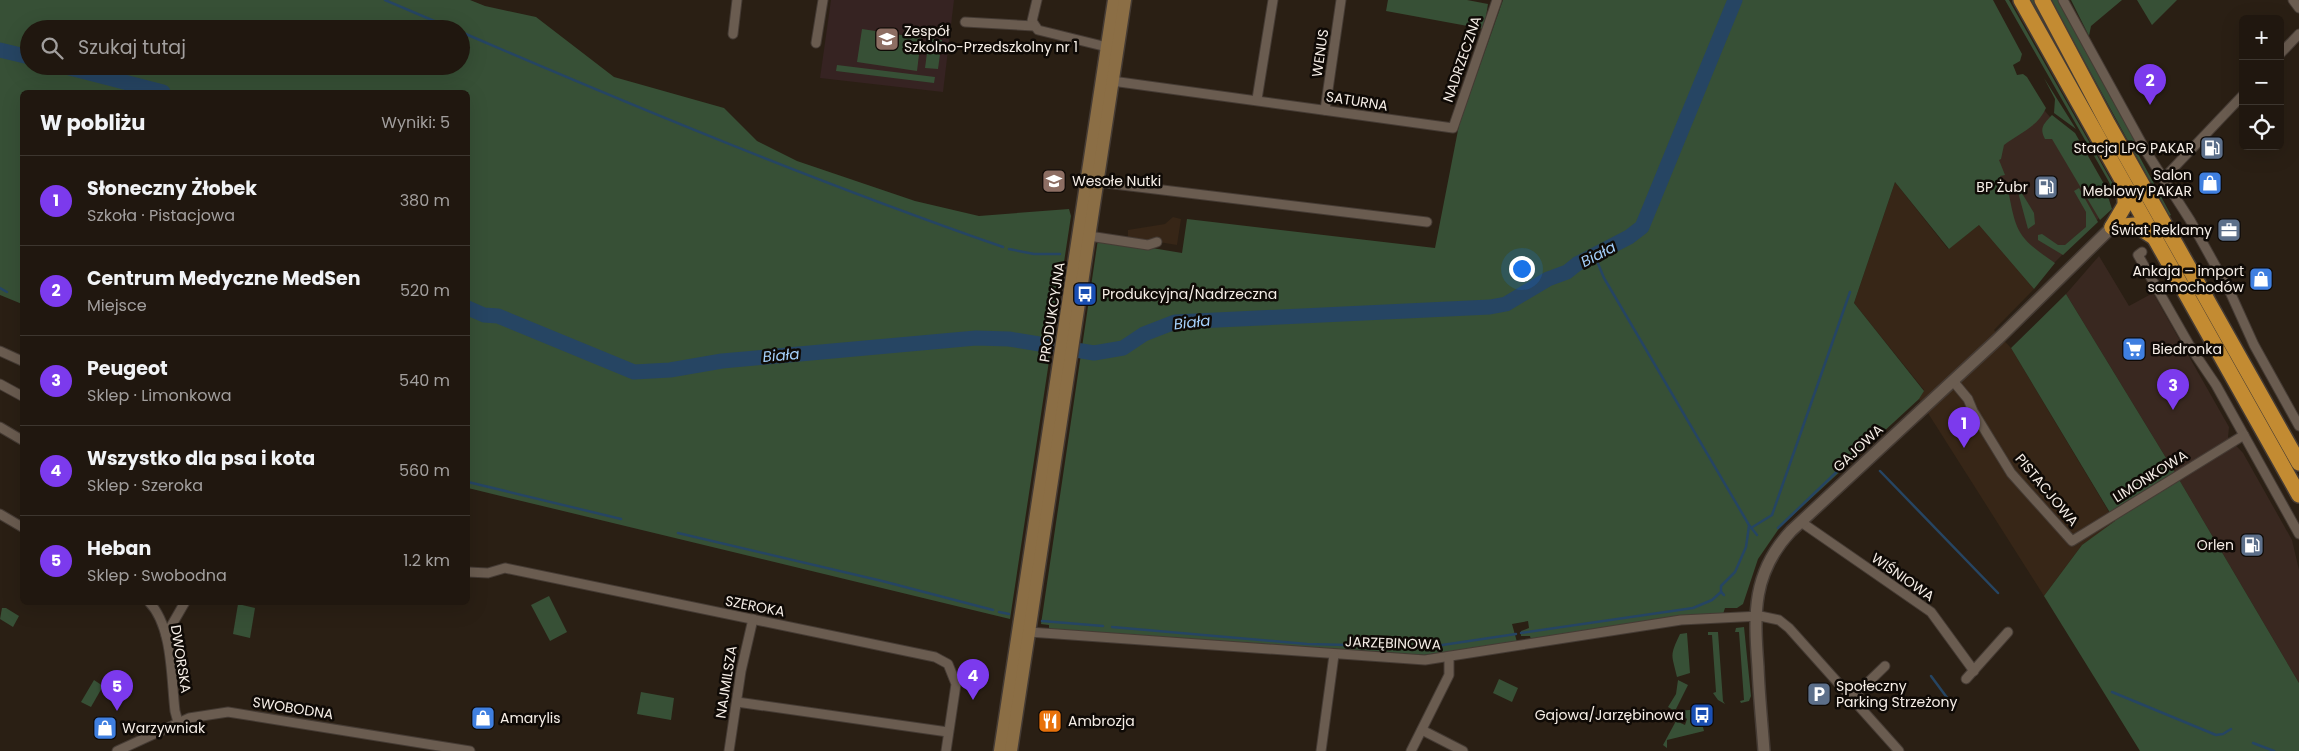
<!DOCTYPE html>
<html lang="pl">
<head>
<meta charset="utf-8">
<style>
	:root { --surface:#20170f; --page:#282018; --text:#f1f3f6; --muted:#a29f9e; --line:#3d362f; --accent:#7c3aed }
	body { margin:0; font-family:Poppins,sans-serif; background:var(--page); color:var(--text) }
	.controls { position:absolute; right:15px; top:15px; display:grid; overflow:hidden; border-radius:8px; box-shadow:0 5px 20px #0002 }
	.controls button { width:45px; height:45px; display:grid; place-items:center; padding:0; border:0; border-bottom:1px solid var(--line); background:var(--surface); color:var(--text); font:25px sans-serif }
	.you { position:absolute; left:1521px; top:268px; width:18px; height:18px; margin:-12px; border:4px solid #fff; border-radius:50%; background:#1a73e8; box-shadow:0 0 0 8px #1a73e833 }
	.badge { display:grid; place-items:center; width:32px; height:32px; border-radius:50%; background:var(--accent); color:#fff; font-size:16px; font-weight:700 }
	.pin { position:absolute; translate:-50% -41px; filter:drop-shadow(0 1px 2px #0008) }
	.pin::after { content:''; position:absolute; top:26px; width:18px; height:15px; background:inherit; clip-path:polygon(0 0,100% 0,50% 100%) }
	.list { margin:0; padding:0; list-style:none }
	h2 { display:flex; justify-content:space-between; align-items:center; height:65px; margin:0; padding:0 20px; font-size:21px }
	h2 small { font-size:16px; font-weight:400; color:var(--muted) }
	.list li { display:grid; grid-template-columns:32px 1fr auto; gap:15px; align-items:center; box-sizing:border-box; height:90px; padding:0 20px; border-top:1px solid var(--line) }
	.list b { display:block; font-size:19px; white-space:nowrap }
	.list p { margin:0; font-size:16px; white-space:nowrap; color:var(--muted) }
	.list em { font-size:16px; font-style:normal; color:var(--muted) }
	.icon { flex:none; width:28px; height:28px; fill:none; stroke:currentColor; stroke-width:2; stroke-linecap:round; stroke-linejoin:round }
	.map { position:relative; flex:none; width:2299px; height:751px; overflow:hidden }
	.search { position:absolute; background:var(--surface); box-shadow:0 5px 20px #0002; left:20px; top:20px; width:450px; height:55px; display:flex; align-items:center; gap:12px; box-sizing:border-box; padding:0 18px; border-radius:28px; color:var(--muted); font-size:19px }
	.panel { position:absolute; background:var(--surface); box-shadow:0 5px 20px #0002; left:20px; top:90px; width:450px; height:515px; border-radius:8px }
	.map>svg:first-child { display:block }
	.commercial { fill:#392820 }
	.built { fill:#372617 }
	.education { fill:#362322 }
	.green { fill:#375036; fill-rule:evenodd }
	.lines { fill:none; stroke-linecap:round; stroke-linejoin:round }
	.stream { stroke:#264563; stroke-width:2.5 }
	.river { stroke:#264563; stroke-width:15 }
	.minor-casing { stroke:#453b34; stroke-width:11 }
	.tertiary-casing { stroke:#453b34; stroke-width:14 }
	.secondary-casing { stroke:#453b34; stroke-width:15 }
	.trunk-casing { stroke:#453b34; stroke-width:18 }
	.minor { stroke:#6a5c50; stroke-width:9 }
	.tertiary { stroke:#6a5c50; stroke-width:11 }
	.secondary { stroke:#8b6e45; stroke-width:12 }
	.trunk { stroke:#c38b32; stroke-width:15 }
	.labels { text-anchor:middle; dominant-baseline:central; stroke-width:5; stroke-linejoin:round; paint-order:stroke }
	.poi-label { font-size:14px; fill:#f6eee7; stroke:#0f0a06; text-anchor:start }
	.street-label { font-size:14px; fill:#f6eee7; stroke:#0f0a06 }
	.water-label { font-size:15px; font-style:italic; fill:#a4cffa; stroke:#0f0a06 }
</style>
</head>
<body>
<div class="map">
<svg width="2299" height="751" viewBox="0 0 2299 751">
	<rect width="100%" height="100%" fill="#2a1f14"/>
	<g class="commercial">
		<path d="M2039,104L2068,138L2106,211L2031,286L1950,191Z"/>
		<path d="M2099,256L2129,306L2153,293L2229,427L2228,437L2243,453L2292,540L2299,570V683L2174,471L2066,294Z"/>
	</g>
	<g class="built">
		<path d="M1895,182L1948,249L1979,225L2034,289L1994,330L2011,348L2115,522L2082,545L2044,596L1919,399L1924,390L1854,303Z"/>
		<path d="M1173,217L1181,219L1177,245L1128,237V230L1165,224Z"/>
	</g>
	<path class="education" d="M831,0H954L943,92L820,78Z"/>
	<g class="green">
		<path d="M0,0H470L485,6L536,17L614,77L724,108L757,141L797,161L915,201L979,216L1069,209L1071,216L1010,619L468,488V92H22V304L0,295ZM29,29H461V66H29Z"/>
		<path d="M1388,0H1467L1488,4L1484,29L1386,11Z"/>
		<path d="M1503,0H1993L2022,54L2020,61L2013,65L2017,75L2023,74L2027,77L2046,108C2038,127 2019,133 2004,145L2001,159L1999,160L2005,175L2000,176L2001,180L2007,184C2016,231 2015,236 2055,263L2034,289L1979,225L1949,249L1895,182L1854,303L1924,391L1919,399L1780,527L1758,559L1743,604L1737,608H1725L1723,614L1531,640L1530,636H1521V631L1529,628L1528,621L1512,624L1517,642L1424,655L1049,629V625L1041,624L1098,239L1182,253L1187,219L1435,248L1459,125Z"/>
		<path d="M2005,0H2009L2117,191L2119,208L2109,182Z"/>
		<path d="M2027,0H2034L2157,223L2153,225Z"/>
		<path d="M2051,0H2058L2141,152L2138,154L2171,215L2169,216Z"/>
		<path d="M2071,0H2122L2091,26L2089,36Z"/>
		<path d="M2137,0H2177L2152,25Z"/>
		<path d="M862,29L921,38L917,71L857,62Z"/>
		<path d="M929,38L942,40L938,69L925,68Z"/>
		<path d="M837,65L935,77L934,83L836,71Z"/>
		<path d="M2044,78L2076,129L2054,113L2055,99Z"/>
		<path d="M2052,115L2075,133L2104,184L2112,209L2100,220L2052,139H2045C2039,127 2044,124 2052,115Z"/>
		<path d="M2079,188L2098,222L2063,255L2038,240V235L2042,234L2058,245H2065L2086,227V212L2074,191Z"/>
		<path d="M2020,190L2034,213L2035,224L2028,229L2018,192Z"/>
		<path d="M2066,294L2174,471L2299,683V751H2140L2044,596L2082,545L2115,521L2011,348Z"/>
		<path d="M549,596L567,632L550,641L531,605Z"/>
		<path d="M238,604L255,608L250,638L233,634Z"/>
		<path d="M2,608H6L19,616L13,627L0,619Z"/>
		<path d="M1744,627L1751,696L1749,701L1741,703L1740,701L1744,700L1739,632H1735L1736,628Z"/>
		<path d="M1708,632H1718L1723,701L1725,704L1718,700L1713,693L1716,692L1712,635H1708Z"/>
		<path d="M1687,633L1690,673L1677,677C1672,654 1669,657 1680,634Z"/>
		<path d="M1499,679L1518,688L1512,702L1493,693Z"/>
		<path d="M94,680L103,686L91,707L81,702Z"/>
		<path d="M1678,680L1688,685L1676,709L1673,710L1668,707L1676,694Z"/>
		<path d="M641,692L674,698L671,720L637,714Z"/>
		<path d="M1698,709L1704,731L1667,740V748L1663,745L1676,721L1685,725L1687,719L1679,714L1680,711Z"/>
	</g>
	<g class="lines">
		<g class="stream">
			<path d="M385,0L453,29"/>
			<path d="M461,32C640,109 819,183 1003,247"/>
			<path d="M1009,249L1034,254H1060"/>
			<path d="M1594,254L1604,278L1749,525L1757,535"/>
			<path d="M0,288L7,292"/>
			<path d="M1853,458L1862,451"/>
			<path d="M1880,471L1998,593"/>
			<path d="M468,482L621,519"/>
			<path d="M1751,528L1772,515L1850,292"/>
			<path d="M1778,528L1847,462"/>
			<path d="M678,533L882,581L993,610"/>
			<path d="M1724,595L1721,592V586L1735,572L1746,547L1749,526"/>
			<path d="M999,612L1009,614"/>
			<path d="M1042,621L1103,626"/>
			<path d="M1112,627L1307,644L1429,647L1516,634"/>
			<path d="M1521,633L1693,608L1712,600L1721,592"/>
			<path d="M1931,676L1948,699"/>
			<path d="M2112,692L2216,735L2223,734L2231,729"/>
			<path d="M2253,743L2274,751"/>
		</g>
		<g class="river">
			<path d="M0,50L29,57"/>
			<path d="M62,66L163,92"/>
			<path d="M468,308L484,315L498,316L634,372L670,370L722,361L976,338L1009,339L1094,353L1123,348L1144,334L1175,322L1490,307L1506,304L1548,279L1567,272L1577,264L1629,237L1642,227L1735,0"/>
		</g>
		<g class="minor-casing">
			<g id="minor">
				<path d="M1037,0L1032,21L1038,30L1107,47"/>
				<path d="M2063,0L2147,153L2190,220L2230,292L2254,345L2299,426"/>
				<path d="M2293,0L2299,8"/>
				<path d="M965,22L1034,26"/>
				<path d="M733,34L737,0"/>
				<path d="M816,43L823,0"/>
				<path d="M2280,54L2299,34"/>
				<path d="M1112,81L1453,128L1497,0"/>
				<path d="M1257,99L1273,0"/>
				<path d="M1325,110L1341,0"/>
				<path d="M2164,178L2243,95"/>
				<path d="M1097,182L1427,222"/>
				<path d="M1089,236L1148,245L1157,242"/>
				<path d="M2142,252L2138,255L2191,348L2216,385L2299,534"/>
				<path d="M0,351L22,361"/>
				<path d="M1953,381L1968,399L1973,411L2011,473L2072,541L2244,435"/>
				<path d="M0,384L22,396"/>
				<path d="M0,427L22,440"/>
				<path d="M0,514L22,527"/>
				<path d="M1801,522L1931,612L1974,671"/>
				<path d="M468,572L488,573L505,568L935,657L948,664L956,684L946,751"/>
				<path d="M149,602C173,627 171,678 175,711L178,722"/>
				<path d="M1029,632L1425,660L1681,620L1760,616L1779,620L1789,628L1899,751"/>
				<path d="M166,635L185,602"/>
				<path d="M1966,679L2008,632"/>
				<path d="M1852,698L1885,666"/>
				<path d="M737,702L948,732"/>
				<path d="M1422,730L1463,751"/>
				<path d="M117,751L189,718L228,712L470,751"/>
				<path d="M729,751L741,671L753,619"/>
				<path d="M1321,751L1334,655"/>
				<path d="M1411,751L1449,675V658"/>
			</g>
		</g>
		<g class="tertiary-casing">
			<path id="tertiary" d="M1764,751C1762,723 1759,695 1758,667C1754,613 1752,573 1791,531L1998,339L2112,227"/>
		</g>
		<g class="secondary-casing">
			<g id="secondary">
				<path d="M1000,751L1114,0"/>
				<path d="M1011,751L1125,0"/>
			</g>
		</g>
		<g class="trunk-casing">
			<g id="trunk">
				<path d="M2021,0L2299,495"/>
				<path d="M2042,0L2108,124L2299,463"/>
				<path d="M2112,227L2135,225L2152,236"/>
				<path d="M2112,227L2125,205V186"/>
			</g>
		</g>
		<use href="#minor" class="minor"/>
		<use href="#tertiary" class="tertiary"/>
		<use href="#secondary" class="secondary"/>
		<use href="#trunk" class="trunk"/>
	</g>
	<defs>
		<g id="school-square" transform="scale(1.25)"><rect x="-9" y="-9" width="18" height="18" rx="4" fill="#8d6e63" stroke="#0f0a06"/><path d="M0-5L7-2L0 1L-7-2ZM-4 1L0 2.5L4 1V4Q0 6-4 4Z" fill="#fff"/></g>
		<g id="fuel-square" transform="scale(1.25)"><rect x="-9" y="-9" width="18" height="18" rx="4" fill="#5c6f8a" stroke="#0f0a06"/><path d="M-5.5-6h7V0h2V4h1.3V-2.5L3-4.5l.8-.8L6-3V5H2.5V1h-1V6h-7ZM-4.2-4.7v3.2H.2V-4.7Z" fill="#fff"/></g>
		<g id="shop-square" transform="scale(1.25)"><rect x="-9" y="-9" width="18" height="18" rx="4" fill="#3f7fe0" stroke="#0f0a06"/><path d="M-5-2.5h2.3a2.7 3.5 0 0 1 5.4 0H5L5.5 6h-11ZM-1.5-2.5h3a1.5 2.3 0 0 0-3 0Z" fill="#fff"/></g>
		<g id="office-square" transform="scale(1.25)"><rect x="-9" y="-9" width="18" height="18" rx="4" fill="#5c6f8a" stroke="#0f0a06"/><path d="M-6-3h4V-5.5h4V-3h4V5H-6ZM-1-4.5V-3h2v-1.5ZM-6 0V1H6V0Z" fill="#fff"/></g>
		<g id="bus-square" transform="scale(1.25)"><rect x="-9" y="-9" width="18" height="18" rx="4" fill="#1a4fb4" stroke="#0f0a06"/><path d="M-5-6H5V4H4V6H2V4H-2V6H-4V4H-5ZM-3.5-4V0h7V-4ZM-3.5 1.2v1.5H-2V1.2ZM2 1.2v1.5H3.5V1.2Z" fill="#fff"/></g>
		<g id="supermarket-square" transform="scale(1.25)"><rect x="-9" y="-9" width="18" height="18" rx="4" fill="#3f7fe0" stroke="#0f0a06"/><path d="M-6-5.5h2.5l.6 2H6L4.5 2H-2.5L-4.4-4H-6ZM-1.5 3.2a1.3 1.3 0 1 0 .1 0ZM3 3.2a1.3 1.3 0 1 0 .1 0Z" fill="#fff"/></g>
		<g id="parking-square" transform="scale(1.25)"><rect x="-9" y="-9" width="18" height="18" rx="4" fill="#5c6f8a" stroke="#0f0a06"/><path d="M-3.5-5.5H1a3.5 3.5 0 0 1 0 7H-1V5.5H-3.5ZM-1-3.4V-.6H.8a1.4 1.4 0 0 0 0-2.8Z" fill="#fff"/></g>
		<g id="restaurant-square" transform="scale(1.25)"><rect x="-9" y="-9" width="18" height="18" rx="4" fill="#e8710a" stroke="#0f0a06"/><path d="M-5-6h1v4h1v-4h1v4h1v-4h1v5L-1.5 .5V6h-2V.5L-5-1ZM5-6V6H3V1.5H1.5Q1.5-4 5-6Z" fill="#fff"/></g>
	</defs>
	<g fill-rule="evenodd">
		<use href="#school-square" x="887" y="39"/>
		<use href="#fuel-square" x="2212" y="148"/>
		<use href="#school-square" x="1054" y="181"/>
		<use href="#shop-square" x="2210" y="183"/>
		<use href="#fuel-square" x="2046" y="187"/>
		<use href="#office-square" x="2229" y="230"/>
		<use href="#shop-square" x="2261" y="279"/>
		<use href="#bus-square" x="1085" y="294"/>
		<use href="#supermarket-square" x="2134" y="349"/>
		<use href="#fuel-square" x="2252" y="545"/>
		<use href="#parking-square" x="1819" y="694"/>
		<use href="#bus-square" x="1702" y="715"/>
		<use href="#shop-square" x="483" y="718"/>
		<use href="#restaurant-square" x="1050" y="721"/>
		<use href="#shop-square" x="105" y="728"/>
	</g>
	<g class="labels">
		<g class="poi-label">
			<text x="904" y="31">Zespół<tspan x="904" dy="16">Szkolno-Przedszkolny nr 1</tspan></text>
			<text x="2194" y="148" text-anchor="end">Stacja LPG PAKAR</text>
			<text x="2192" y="175" text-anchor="end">Salon<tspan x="2192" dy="16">Meblowy PAKAR</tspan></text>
			<text x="1072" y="181">Wesołe Nutki</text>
			<text x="2028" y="187" text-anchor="end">BP Żubr</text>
			<text x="2212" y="230" text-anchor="end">Świat Reklamy</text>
			<text x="2244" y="271" text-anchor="end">Ankaja – import<tspan x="2244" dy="16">samochodów</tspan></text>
			<text x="1102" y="294">Produkcyjna/Nadrzeczna</text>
			<text x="2152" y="349">Biedronka</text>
			<text x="2234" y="545" text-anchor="end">Orlen</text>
			<text x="1836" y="686">Społeczny<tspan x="1836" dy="16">Parking Strzeżony</tspan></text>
			<text x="1684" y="715" text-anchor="end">Gajowa/Jarzębinowa</text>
			<text x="500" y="718">Amarylis</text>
			<text x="1068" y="721">Ambrozja</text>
			<text x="122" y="728">Warzywniak</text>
		</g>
		<g class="street-label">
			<text transform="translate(1320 53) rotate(-82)">WENUS</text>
			<text transform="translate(1462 59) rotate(-71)">NADRZECZNA</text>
			<text transform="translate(1357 101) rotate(9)">SATURNA</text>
			<text transform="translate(1052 312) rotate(-81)">PRODUKCYJNA</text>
			<text transform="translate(1858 448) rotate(-43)">GAJOWA</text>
			<text transform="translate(2150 476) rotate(-32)">LIMONKOWA</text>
			<text transform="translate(2047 490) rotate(50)">PISTACJOWA</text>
			<text transform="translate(1903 577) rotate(35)">WIŚNIOWA</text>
			<text transform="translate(755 606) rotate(11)">SZEROKA</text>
			<text transform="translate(1393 643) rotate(2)">JARZĘBINOWA</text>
			<text transform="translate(181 659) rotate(81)">DWORSKA</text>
			<text transform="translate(726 682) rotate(-81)">NAJMILSZA</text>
			<text transform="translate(293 708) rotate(9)">SWOBODNA</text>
		</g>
		<g class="water-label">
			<text transform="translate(1598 254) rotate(-28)">Biała</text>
			<text transform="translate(1192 322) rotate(-6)">Biała</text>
			<text transform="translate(781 355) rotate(-5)">Biała</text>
		</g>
	</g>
</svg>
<div class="controls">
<button>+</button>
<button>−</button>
<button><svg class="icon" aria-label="locate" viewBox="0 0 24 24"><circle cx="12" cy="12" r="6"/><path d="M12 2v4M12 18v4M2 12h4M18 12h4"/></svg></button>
</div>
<div class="you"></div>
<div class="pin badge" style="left:1964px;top:448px">1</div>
<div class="pin badge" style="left:2150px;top:105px">2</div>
<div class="pin badge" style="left:2173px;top:410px">3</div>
<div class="pin badge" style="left:973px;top:700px">4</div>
<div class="pin badge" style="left:117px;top:711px">5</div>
<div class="search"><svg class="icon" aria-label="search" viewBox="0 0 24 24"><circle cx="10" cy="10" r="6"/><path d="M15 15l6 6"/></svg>Szukaj tutaj</div>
<section class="panel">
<h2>W pobliżu<small>Wyniki: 5</small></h2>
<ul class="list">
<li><span class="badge">1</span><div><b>Słoneczny Żłobek</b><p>Szkoła · Pistacjowa</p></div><em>380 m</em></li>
<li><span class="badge">2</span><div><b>Centrum Medyczne MedSen</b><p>Miejsce</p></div><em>520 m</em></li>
<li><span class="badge">3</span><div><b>Peugeot</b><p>Sklep · Limonkowa</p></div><em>540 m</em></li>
<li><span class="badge">4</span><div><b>Wszystko dla psa i kota</b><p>Sklep · Szeroka</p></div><em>560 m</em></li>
<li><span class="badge">5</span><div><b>Heban</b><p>Sklep · Swobodna</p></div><em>1.2 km</em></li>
</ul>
</section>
</div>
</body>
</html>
